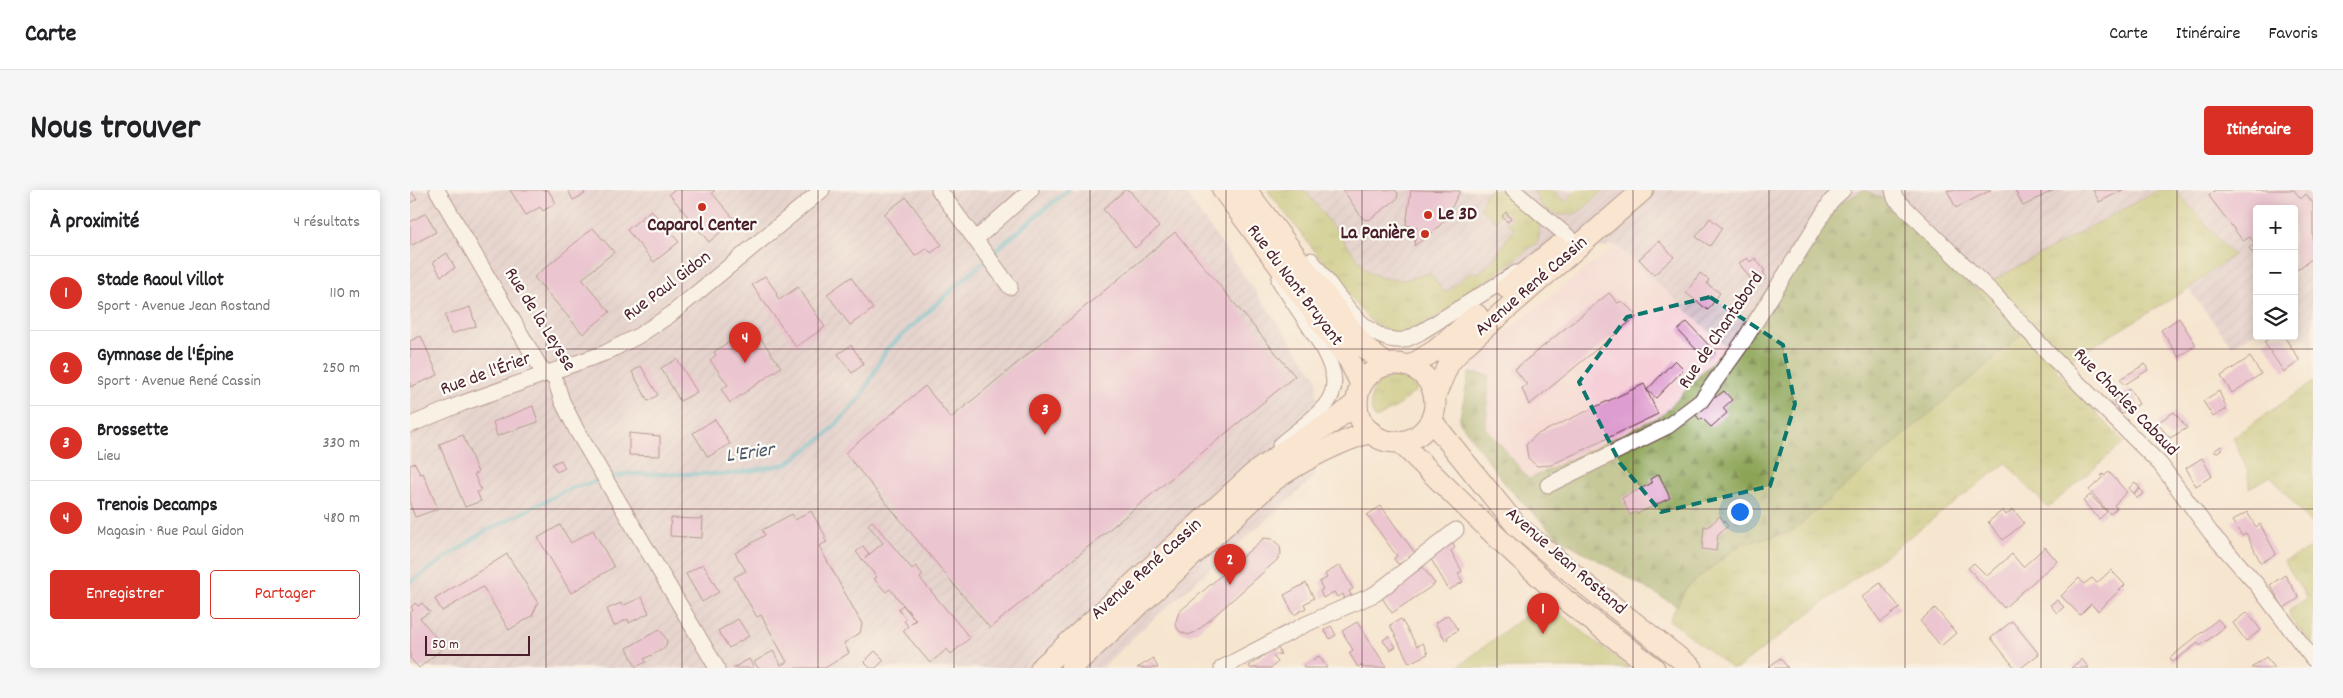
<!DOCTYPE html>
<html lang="fr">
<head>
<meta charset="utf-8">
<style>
	:root { --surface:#fff; --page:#f6f6f6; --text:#202124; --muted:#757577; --line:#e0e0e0; --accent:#d93025 }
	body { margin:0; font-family:Dekko,sans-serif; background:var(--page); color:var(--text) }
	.controls { position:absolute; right:15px; top:15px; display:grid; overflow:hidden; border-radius:5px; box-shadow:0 2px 12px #0003 }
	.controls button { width:45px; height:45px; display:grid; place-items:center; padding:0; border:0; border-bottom:1px solid var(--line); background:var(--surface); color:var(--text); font:25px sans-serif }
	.scale { position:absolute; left:15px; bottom:12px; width:105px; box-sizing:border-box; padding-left:5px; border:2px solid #4a1f2b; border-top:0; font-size:14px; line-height:18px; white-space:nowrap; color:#4a1f2b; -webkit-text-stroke:4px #fdfcf7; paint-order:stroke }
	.you { position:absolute; left:1329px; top:321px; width:18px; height:18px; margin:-12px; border:4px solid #fff; border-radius:50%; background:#1a73e8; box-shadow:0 0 0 8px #1a73e833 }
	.badge { display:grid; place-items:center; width:32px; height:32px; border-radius:50%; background:var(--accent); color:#fff; font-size:16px; font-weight:700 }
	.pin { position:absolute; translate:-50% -41px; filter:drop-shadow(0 1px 2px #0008) }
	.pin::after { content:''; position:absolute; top:26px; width:18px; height:15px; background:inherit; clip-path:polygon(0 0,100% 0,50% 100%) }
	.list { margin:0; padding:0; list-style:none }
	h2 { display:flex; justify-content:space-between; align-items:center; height:65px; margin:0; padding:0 20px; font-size:21px }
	h2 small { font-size:16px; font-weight:400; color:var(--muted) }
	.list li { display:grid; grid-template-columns:32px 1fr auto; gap:15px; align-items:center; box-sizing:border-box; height:75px; padding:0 20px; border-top:1px solid var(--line) }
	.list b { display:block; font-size:19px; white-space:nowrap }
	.list p { margin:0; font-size:16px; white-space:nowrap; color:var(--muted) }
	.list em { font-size:16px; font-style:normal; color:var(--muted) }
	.actions { display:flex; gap:10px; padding:15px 20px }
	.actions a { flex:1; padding:11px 0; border:1px solid var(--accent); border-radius:5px; text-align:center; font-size:18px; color:var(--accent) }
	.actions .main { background:var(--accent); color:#fff }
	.icon { flex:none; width:28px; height:28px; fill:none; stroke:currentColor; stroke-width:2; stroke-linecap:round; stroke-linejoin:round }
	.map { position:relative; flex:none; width:1903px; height:478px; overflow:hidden; border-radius:5px }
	header { display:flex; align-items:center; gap:30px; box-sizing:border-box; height:70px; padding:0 25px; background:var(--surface); border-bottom:1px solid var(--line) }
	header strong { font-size:24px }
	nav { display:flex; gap:28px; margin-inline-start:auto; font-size:18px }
	.intro { display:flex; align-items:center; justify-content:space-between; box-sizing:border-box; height:120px; padding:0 30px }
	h1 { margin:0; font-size:35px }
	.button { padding:12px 22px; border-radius:5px; background:var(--accent); color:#fff; font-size:18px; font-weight:700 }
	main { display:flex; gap:30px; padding:0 30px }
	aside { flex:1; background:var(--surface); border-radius:5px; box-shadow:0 2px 12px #0003 }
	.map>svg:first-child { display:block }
	.built { fill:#f6cfd8 }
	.industrial { fill:url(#industrial-furrows) }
	.grass { fill:url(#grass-tufts); stroke:#7e6e45 }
	.forest { fill:url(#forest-firs); stroke:#6b6240 }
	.pitch { fill:#b1bd5f; stroke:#7e6e45 }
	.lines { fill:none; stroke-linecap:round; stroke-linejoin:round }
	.stream { stroke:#4db1cc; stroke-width:4.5 }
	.building { fill:#de9dd0 }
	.minor-casing { stroke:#643d44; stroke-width:17 }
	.secondary-casing { stroke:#643d44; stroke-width:23 }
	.minor { stroke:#fff; stroke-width:15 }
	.secondary { stroke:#fde4d1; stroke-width:21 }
	.marked { fill:none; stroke:#0f766e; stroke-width:4; stroke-dasharray:10 6; stroke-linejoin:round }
	.grid { fill:none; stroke:#4a1f2b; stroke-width:1; stroke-opacity:0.55 }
	.poi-dot { fill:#c8321e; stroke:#fdfcf7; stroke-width:2 }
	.labels { text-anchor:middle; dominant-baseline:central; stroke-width:4.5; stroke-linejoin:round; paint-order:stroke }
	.poi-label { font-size:19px; font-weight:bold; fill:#4a1f2b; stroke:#fdfcf7; text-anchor:start }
	.street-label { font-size:19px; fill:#4a1f2b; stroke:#fdfcf7 }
	.water-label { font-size:20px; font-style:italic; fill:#4b596b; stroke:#fdfcf7 }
</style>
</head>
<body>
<header>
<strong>Carte</strong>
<nav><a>Carte</a><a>Itinéraire</a><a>Favoris</a></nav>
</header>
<div class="intro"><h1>Nous trouver</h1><a class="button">Itinéraire</a></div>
<main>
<aside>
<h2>À proximité<small>4 résultats</small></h2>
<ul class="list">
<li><span class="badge">1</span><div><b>Stade Raoul Villot</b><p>Sport · Avenue Jean Rostand</p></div><em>110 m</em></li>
<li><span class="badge">2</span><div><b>Gymnase de l'Épine</b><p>Sport · Avenue René Cassin</p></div><em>250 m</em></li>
<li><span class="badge">3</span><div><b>Brossette</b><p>Lieu</p></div><em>330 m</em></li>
<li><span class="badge">4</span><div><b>Trenois Decamps</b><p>Magasin · Rue Paul Gidon</p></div><em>480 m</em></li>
</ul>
<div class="actions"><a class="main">Enregistrer</a><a>Partager</a></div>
</aside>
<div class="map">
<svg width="1903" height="478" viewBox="0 0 1903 478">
	<defs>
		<pattern id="industrial-furrows" width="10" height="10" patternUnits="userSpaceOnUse" patternTransform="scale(1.25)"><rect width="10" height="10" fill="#d1bdca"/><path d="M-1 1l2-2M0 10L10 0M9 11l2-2" fill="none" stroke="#b5a2ae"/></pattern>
		<pattern id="grass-tufts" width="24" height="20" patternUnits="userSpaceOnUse" patternTransform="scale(1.25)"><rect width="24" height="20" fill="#b1bd5f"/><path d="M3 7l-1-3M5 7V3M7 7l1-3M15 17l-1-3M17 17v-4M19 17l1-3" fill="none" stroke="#92994f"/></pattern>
		<pattern id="forest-firs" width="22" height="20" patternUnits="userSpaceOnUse" patternTransform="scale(1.25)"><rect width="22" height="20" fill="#8ca456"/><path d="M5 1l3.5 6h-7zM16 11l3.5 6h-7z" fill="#748547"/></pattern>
	</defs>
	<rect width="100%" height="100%" fill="#fdfcf7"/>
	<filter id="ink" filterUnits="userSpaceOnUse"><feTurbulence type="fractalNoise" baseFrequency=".02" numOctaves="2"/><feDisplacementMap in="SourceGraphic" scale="10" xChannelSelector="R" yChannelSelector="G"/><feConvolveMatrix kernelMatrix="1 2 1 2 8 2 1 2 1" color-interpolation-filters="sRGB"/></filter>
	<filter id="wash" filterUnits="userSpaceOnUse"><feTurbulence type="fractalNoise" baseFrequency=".0096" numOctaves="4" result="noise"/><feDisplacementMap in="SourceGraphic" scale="20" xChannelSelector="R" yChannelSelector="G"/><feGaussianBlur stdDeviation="1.12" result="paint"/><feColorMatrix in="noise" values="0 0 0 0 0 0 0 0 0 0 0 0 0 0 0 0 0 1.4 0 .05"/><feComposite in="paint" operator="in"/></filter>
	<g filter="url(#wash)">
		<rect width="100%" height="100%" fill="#f6e6cf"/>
		<path class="built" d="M1206,55L1316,157L1254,224L1118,289L1076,237L1079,185L1059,183L1063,168Z"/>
		<g class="industrial">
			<path d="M0,0H773L907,188L905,287L730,441L692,478H0Z"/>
			<path d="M895,0H1454L1428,14L1361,94L1316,157L1206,55L1099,75L1023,117L980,97L949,76Z"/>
			<path d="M1455,0H1748L1565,100L1479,11Z"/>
			<path d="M1765,0H1903V161L1884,137V19H1847V141L1822,156L1778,99L1823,65Z"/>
		</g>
		<g class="grass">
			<path d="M857,0H895L958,82L973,88L994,90L1020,83L1035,103L1063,80L1067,84L1081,73L1104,38L1098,35L1092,22L1086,31L1070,19L1075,4L1079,0H1091L1130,35L1128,52C1102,71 1016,142 991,143C977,144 968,136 957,128Z"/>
			<path d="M1124,0H1143L1155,12L1167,0H1193C1186,7 1178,16 1170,21C1152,32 1127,19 1124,0Z"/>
			<path d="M1748,0H1765L1823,65L1778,99L1645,179L1714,252L1638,318L1596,273L1328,478H1321L1259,430L1277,397L1331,354L1381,342L1611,145L1565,100Z"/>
			<path d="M985,187L1000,192L1007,200L988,216L965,229C955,209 962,190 985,187Z"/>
			<path d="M1903,192V336L1861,286L1839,298L1838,282L1823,247Z"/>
			<path d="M1903,357V456L1880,427L1879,419L1897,408L1874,371Z"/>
		</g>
		<path class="forest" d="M1454,0L1479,11L1611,145L1381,342L1331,354L1277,397L1267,416L1147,347L1098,298L1049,231L1059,183L1079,185L1076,237L1119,289L1254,224L1316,157L1361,94L1429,14Z"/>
		<path class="pitch" d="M1134,411L1219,478H1046Z"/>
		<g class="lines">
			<path class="stream" d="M0,392L72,343L161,298L216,284H322L377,274L417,244L451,207L476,160L594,53L658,0"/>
		</g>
		<g id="blocks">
			<g class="building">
				<path d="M0,0L7,9L0,13Z"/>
				<path d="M100,0H138L146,13L133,21L130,17L116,25Z"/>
				<path d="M158,0H173L175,4L163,10Z"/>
				<path d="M264,0H305L302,3L325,30L299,52L259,4Z"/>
				<path d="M715,0H719L749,37L725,58L693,19Z"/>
				<path d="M933,0H985L988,3L987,9L959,30L953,29Z"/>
				<path d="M1001,0L1050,1L1035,30L1023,42L1004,56L1007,37L996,35Z"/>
				<path d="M1537,0H1581L1546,18Z"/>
				<path d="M1605,0H1644L1613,16Z"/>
				<path d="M1683,0H1713L1689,12Z"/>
				<path d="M1805,0H1884L1891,9L1896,4L1903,13V68L1884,82V19H1847V68L1839,58L1845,54L1840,47L1833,51L1799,6Z"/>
				<path d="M496,7L532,55L521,63L517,58L505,66L474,24Z"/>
				<path d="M241,20L269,52L244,72L217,40Z"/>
				<path d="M1096,22L1101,29L1097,32L1092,26Z"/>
				<path d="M16,23L26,42L0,56V32Z"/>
				<path d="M1300,28L1312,38L1300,56L1286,47Z"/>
				<path d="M183,38L204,62L172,89L200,122L173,144L124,87Z"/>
				<path d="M765,42L885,186L580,438L435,263L515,196L541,228Z"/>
				<path d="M1249,51L1264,67L1244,85L1229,69Z"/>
				<path d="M37,63L45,78L31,86L23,72Z"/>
				<path d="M1337,68L1340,72L1345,68L1355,81L1353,82L1357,88L1345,95L1329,73Z"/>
				<path d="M1290,83L1299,90L1297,94L1310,103L1298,120L1276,103Z"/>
				<path d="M355,86L367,103L366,104L369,110L388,97L415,137L386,157L342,95Z"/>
				<path d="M441,87L463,119L440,135L417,104Z"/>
				<path d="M1199,103L1208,113L1212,111L1227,126L1119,215L1112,198L1117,195L1105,179Z"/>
				<path d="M60,117L66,136L41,144L35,125Z"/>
				<path d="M1769,128L1786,155L1769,167L1751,140Z"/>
				<path d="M1277,132L1305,162L1296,170L1268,140Z"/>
				<path d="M344,139L371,177L320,213L311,199L318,195L300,170L306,165L304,162L323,149L325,152Z"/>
				<path d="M11,146L28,185L0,197V151Z"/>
				<path d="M1863,146H1874L1890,171L1874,182L1854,152Z"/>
				<path d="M441,155L454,174L442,183L428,164Z"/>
				<path d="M1840,167L1851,184L1822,203L1811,186Z"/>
				<path d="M267,169L287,202L270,211L251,178Z"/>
				<path d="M1265,170L1274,179L1246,208L1237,200Z"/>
				<path d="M1735,174L1738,180L1714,195L1710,189Z"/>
				<path d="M231,176L248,205L238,211L222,182Z"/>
				<path d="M1234,194L1248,224L1141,275L1127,276L1118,268L1116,255L1126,245Z"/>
				<path d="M1720,199L1729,214L1711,224L1703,210Z"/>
				<path d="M1314,201L1322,210L1313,218L1317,223L1301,237L1292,228L1290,230L1284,223L1304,205L1306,207Z"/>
				<path d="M1809,201L1817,219L1803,227L1793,211Z"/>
				<path d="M123,216L128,232L87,246L83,232Z"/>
				<path d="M1764,222L1777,238L1760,248L1747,233Z"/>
				<path d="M305,229L320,254L298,267L283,243Z"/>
				<path d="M219,243L250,246V266L219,265Z"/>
				<path d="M53,245L68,283L64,284L71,300L67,302L71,311L55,317L29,254Z"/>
				<path d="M1811,256L1813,258L1806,263L1804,261Z"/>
				<path d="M1792,268L1802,286L1786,296L1776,278Z"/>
				<path d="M151,270L155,278L147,282L142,274Z"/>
				<path d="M5,273L10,284L13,283L28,319L5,327L0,314V275Z"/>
				<path d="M1699,282L1717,302L1704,315L1707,318L1700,324L1679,300L1692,288L1691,286L1693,284L1694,286Z"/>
				<path d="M1249,284L1260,308L1227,324L1226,322L1220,325L1212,308L1242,293L1240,289Z"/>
				<path d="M1725,292L1730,298L1723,303L1719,298Z"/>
				<path d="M1730,299L1734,303L1727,308L1724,304Z"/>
				<path d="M1680,305L1697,322L1689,329L1673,311Z"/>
				<path d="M971,316L1005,363L992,373L988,374L984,369L987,366L957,325Z"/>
				<path d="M1603,319L1614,333L1593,350L1578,332L1593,320L1596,325Z"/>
				<path d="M401,321L416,347L414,348L417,352L409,356L452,434L450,443L434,453L439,463L415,478H348L344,472L363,461L371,475L377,472L351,425L347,427L324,387L336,381L325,363L355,345L352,340L382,324L385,330Z"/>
				<path d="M1837,322L1846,337L1850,334L1866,364L1851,373L1836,343L1832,346L1822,331Z"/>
				<path d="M1310,326L1318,336L1308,344L1306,361L1292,359L1294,336L1298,337Z"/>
				<path d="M291,327H293L292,348L260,346L261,328L291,329Z"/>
				<path d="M462,331L502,379L506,376L513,385L510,388L560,448L541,464L537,459L520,473L493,441L498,436L494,431L496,429L488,419L493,415L505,430L500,434L506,430L480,399L476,402L464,389L467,387L446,362L453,356L459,364L455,368L473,353L458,335Z"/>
				<path d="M150,335L161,353L183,340L204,377L161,403L128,348Z"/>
				<path d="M854,348L862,349L870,356L871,364L866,371L786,442L778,445L769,441L765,434L769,422Z"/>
				<path d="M1042,353L1045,358L1041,361L1052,381L1048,384L1053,392L1039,400L1021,369Z"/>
				<path d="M1635,357L1647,371L1594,418L1558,378L1564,373L1577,386L1602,364L1613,377Z"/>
				<path d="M97,364L128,413L122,426L99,440L73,397L32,421L25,409Z"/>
				<path d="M293,374L309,402L292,412L276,384Z"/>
				<path d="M930,375L943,399L939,401L941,405L935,409L933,404L927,407L924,402L913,408L910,401L913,399L909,392L917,388L915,384Z"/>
				<path d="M1013,377L1025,394L982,423L971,406Z"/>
				<path d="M1701,380L1715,395L1688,421L1681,414L1670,425L1651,406L1669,388L1674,394L1682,388L1687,393Z"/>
				<path d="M1875,385L1889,408L1874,418L1860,395Z"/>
				<path d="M896,393L904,408L894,414L896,418L884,425L874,405Z"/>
				<path d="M1470,393L1490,418L1471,432L1452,407Z"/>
				<path d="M232,407L239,423L219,433L218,429L204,436L197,419L211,413L212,416Z"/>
				<path d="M1647,410L1654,417L1647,423L1640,415Z"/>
				<path d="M5,413L8,416L12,413L20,422L10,428L34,457L9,478L0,468V423L3,420L1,417Z"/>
				<path d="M1525,418L1546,443L1531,456L1510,431Z"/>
				<path d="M1837,422L1851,440L1836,451L1823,433Z"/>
				<path d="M1038,425L1048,440L1037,447L1038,449L1036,451L1025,433Z"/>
				<path d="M328,429L339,446L319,458L308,441Z"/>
				<path d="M991,429L1007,456L1013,453L1018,464L999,473L980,435Z"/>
				<path d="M1808,429L1815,437L1790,456L1788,453L1763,472L1760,468Z"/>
				<path d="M1602,431L1629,464L1611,478H1605L1581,448Z"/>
				<path d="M947,432L976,476L972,478H954L951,475L948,477L939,463L943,460L932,441Z"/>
				<path d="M921,436L926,445L920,449L914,440Z"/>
				<path d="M250,439L257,451L255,458L234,469L236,472L226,477L217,458Z"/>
				<path d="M979,446L986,457L980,460L973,450Z"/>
				<path d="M867,456L871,464L863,466L868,472L861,478H840L839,476Z"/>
				<path d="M465,461L474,470L466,478H460L454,472Z"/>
				<path d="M909,466L917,478H894L893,476Z"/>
				<path d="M1856,467L1865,478H1841Z"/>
				<path d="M743,468L748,478H727L739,471Z"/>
				<path d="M1370,468L1378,478H1358Z"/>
				<path d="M339,469L344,478H323Z"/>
				<path d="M1672,469L1679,478H1661Z"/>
			</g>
		</g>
	</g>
	<g filter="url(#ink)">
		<use href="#blocks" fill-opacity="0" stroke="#643d44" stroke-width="1"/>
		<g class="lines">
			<g class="minor-casing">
				<g id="minor">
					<path d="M27,0L130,177L145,189L152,211L167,241L307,478"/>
					<path d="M529,0L600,97"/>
					<path d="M1103,0L1169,56"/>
					<path d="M1483,0L1485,8L1585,105L1642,167L1750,274L1801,343L1847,395L1903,469"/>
					<path d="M566,49L621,0"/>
					<path d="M901,70C924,97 953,154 993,150C999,149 1005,145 1011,142L1106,83"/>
					<path d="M869,90C884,115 917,157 923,184C925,193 923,203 919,210C910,226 884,242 870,255"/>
					<path d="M0,235L53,213L195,163L228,146L260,125L412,0"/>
					<path d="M1138,295L1258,236L1291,211L1333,152L1421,11L1433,0"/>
					<path d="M812,478L896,434L965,404L1046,340"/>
				</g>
			</g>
			<g class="secondary-casing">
				<g id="secondary">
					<path d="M813,0L939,170L951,194"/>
					<path d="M836,0L954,157L976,174"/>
					<path d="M1097,98L1147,57"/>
					<circle cx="986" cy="213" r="39"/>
					<path d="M1000,176L1026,160L1067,125"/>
					<path d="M1025,205L1039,173L1054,156L1233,0"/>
					<path d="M1021,230L1106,335L1176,395L1282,478"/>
					<path d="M990,252L1090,350L1154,409L1244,478"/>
					<path d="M631,478L844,283L886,253L923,232L947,212"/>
					<path d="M661,478L864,290C895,269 925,253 961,242"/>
				</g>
			</g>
			<use href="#minor" class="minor"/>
			<use href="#secondary" class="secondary"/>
		</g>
	</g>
	<path d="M0 0H1903V478H0ZM1300,107L1373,155L1385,214L1360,296L1251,322L1210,273L1169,192L1217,127Z" fill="#f6e6cf" fill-opacity=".55" fill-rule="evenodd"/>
	<path class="marked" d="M1300,107L1373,155L1385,214L1360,296L1251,322L1210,273L1169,192L1217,127Z"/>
	<path class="grid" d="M136,0V478M272,0V478M408,0V478M544,0V478M680,0V478M816,0V478M952,0V478M1087,0V478M1223,0V478M1359,0V478M1495,0V478M1631,0V478M1767,0V478M0,159H1903M0,319H1903"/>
	<g class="poi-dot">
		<circle cx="292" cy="17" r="5"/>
		<circle cx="1018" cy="25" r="5"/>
		<circle cx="1015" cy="44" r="5"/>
	</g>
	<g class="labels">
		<g class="poi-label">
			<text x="1028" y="25">Le 3D</text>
			<text x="292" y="36" text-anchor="middle">Caparol Center</text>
			<text x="1005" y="44" text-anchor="end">La Panière</text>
		</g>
		<g class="street-label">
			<text transform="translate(884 96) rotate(53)">Rue du Nant Bruyant</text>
			<text transform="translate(258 97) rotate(-37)">Rue Paul Gidon</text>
			<text transform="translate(1122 97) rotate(-41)">Avenue René Cassin</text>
			<text transform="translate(129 130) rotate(58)">Rue de la Leysse</text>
			<text transform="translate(1312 141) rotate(-56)">Rue de Chantabord</text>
			<text transform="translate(76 185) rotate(-20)">Rue de l'Érier</text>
			<text transform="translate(1715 213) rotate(46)">Rue Charles Cabaud</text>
			<text transform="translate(1155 372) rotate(41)">Avenue Jean Rostand</text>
			<text transform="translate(737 380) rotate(-42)">Avenue René Cassin</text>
		</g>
		<g class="water-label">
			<text transform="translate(340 264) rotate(-8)">L'Erier</text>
		</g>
	</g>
</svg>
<div class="controls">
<button>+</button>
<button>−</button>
<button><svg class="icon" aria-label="layers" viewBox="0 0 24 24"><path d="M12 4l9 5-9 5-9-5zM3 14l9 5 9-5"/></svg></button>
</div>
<div class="scale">50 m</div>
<div class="you"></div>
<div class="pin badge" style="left:1133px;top:444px">1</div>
<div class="pin badge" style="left:820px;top:395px">2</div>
<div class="pin badge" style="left:635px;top:245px">3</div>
<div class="pin badge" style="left:335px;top:173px">4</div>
</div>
</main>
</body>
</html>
